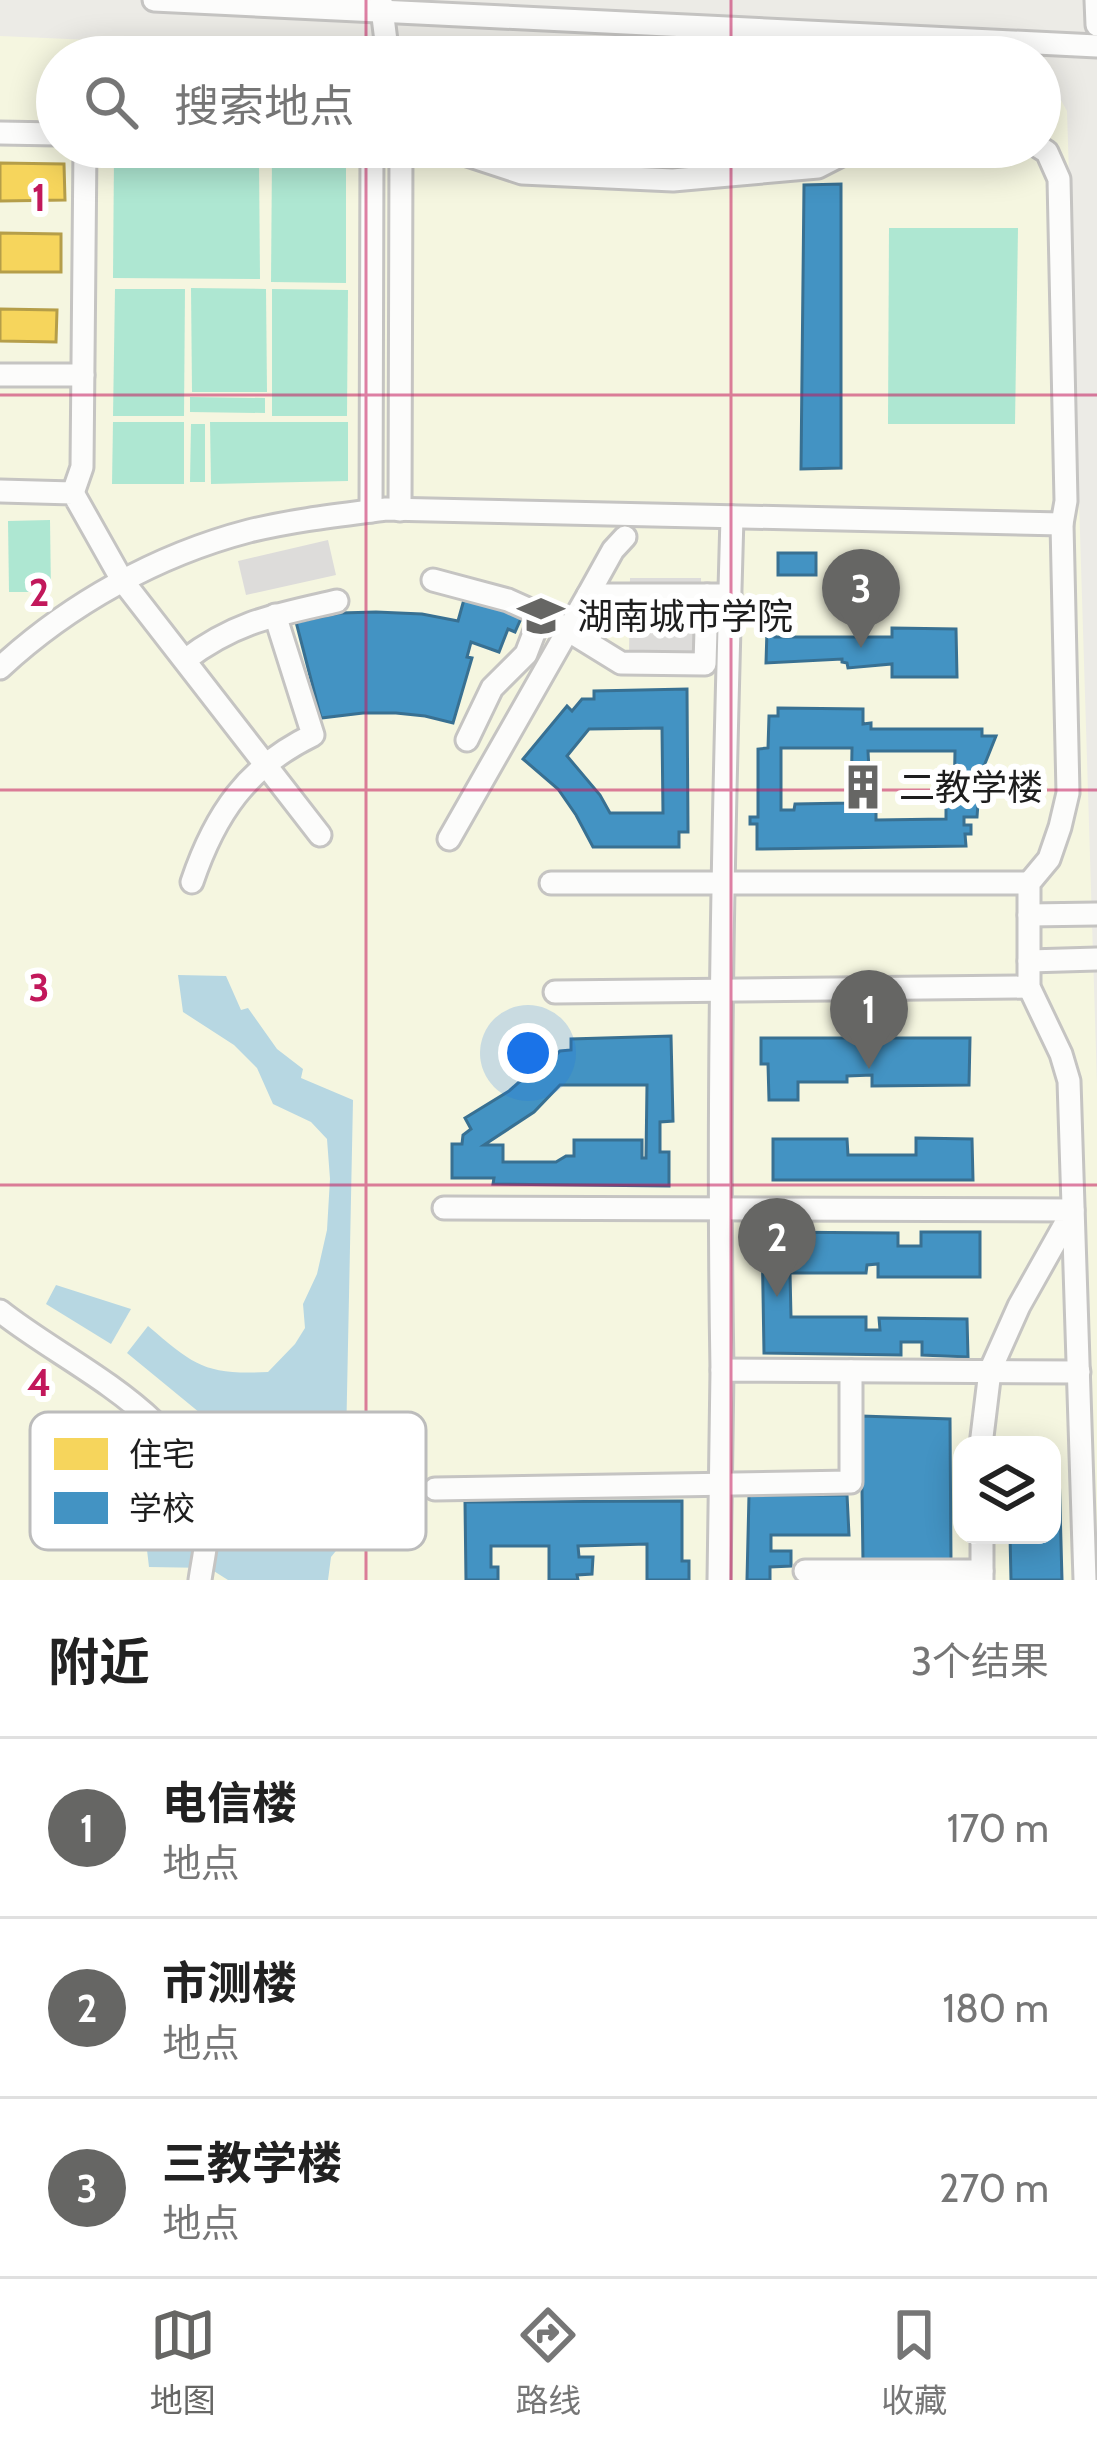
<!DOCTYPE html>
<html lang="zh">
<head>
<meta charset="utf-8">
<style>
	:root { --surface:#fff; --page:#f2f2f2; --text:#222; --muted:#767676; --line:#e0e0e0; --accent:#666664 }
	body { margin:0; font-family:Cabin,"Noto Sans SC",sans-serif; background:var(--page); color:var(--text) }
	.controls { position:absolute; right:36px; bottom:36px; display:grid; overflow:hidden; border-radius:24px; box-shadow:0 6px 30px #0003 }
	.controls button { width:108px; height:108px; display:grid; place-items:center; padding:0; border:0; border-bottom:3px solid var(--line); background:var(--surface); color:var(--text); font:60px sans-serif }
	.you { position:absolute; left:528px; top:1053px; width:42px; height:42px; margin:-30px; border:9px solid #fff; border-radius:50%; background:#1a73e8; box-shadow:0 0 0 18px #1a73e833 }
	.badge { display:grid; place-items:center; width:78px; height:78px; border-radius:50%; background:var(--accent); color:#fff; font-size:39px; font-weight:700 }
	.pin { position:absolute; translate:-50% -99px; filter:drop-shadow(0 3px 6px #0008) }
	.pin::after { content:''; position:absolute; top:63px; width:42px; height:36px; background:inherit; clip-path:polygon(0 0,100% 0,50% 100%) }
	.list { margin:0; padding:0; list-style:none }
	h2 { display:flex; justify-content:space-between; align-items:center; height:156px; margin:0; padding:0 48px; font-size:51px }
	h2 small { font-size:39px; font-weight:400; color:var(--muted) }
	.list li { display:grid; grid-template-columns:78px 1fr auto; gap:36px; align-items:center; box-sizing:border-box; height:180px; padding:0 48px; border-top:3px solid var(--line) }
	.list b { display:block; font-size:45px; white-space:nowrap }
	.list p { margin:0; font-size:39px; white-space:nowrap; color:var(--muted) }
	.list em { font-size:39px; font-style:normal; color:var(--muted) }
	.icon { flex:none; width:66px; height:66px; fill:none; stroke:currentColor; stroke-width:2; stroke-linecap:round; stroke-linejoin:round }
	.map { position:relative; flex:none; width:1097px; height:1580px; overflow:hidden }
	.search { position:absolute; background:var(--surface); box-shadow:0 6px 30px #0003; left:36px; right:36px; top:36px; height:132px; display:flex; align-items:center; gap:30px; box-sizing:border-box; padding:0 42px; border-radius:66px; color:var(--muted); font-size:45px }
	.sheet { height:696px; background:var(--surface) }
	nav { display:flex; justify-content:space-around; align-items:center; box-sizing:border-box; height:168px; border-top:3px solid var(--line); background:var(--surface); font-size:33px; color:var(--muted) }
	nav a { display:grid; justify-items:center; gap:6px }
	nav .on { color:var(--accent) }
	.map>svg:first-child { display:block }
	.education { fill:#f5f6e0; fill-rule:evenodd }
	.pitch { fill:#aee7d2 }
	.parking { fill:#dddcda }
	.water { fill:#b7d7e2 }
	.homes { fill:#f6d55c; stroke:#b59e49; stroke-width:3 }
	.schools { fill:#4393c3; stroke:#387092; stroke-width:3; fill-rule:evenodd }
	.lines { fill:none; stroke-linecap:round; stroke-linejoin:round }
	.minor-casing { stroke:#c5c4c2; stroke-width:27 }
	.minor { stroke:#fcfcfb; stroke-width:21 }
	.grid { fill:none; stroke:#c2185b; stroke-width:3; stroke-opacity:0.55 }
	.labels { text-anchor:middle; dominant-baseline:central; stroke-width:12; stroke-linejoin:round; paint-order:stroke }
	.poi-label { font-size:36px; fill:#1e1e1e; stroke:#fff; text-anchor:start }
	.key { fill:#fff; stroke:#bcbcbc; stroke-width:3 }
	.key-label { font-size:33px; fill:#1e1e1e }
	.grid-label { font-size:39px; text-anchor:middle; font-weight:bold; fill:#c2185b; stroke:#fff; stroke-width:12; stroke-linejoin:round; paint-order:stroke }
</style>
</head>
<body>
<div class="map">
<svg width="1097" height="1580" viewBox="0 0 1097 1580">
	<rect width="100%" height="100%" fill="#ecebe6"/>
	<path class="education" d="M0,36L474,57H57V147H1040V82H1051L1067,111L1097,1084V1580H0ZM962,1445H1052V1535H962Z"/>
	<g class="pitch">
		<path d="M114,155L259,158L260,279L113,278Z"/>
		<path d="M272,156L346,157V283L271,282Z"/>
		<path d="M889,228H1018L1015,424H888Z"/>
		<path d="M191,288L266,289L267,392H192Z"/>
		<path d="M115,289H185L184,416H113Z"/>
		<path d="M272,289L348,290L347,416H272Z"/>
		<path d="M190,397L265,398V413L190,412Z"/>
		<path d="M113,422H184V484H112Z"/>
		<path d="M210,422H348V481L211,484Z"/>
		<path d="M191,424H205V482H190Z"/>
		<path d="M50,520L51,592H9L8,521Z"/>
	</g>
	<g class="parking">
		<path d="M328,540L336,575L246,595L238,561Z"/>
		<path d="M630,578H701L702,655L629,656Z"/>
	</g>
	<g class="water">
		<path d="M178,975L226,976L241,1010L248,1008L277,1049L303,1069L301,1078L353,1100L344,1541L331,1557L328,1580H228L209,1568L149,1567L147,1550L189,1535L219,1537L242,1521L261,1491V1459L222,1431L127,1353L148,1326C195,1366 205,1375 268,1372L295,1344L305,1328L303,1304L317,1274L327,1230L330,1179L327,1139L311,1122L273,1104L257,1068L234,1045L183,1012Z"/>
		<path d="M56,1285L131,1309L111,1344L46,1304Z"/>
	</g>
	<g class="homes">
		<path d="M0,163L64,164L65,200L0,201Z"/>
		<path d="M0,233L61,234V272H0Z"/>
		<path d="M0,309L57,310L56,342L0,341Z"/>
	</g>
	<g class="schools">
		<path d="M531,147H654L653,161L531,154Z"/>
		<path d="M683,147H811L810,157L682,151Z"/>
		<path d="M841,184V468L801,469L804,185Z"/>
		<rect x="778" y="553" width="38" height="22"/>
		<path d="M465,596L523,614L515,632L508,629L499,652L471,642L467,657L472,658L453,723L425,716L396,713H363L321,718L296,622L340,613L376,612L422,614L458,621Z"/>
		<path d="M892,628L956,629L957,677H892V664L848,668L847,663L842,662V659L766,663L767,630H775V637H892Z"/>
		<path d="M687,689L688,832H679V847H593L576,815L558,789L523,759L567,706L572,711L582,699H594V691ZM662,728L663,813H610L600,795L567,756L589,729Z"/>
		<path d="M778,708L863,709V724L871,723V729H982V736H996L980,776L977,817H964V825H971V834H965L966,846L757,849V824H750V817H758V749L768,748L769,716H778ZM781,748H852L851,803L795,804L794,810H781ZM868,751H955L954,805L946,806V819L876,820V770H869Z"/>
		<path d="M671,1036L673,1121L660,1122V1152H669V1186L493,1184L494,1178H452V1144H462L463,1135L471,1129L465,1118L509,1091L525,1077L546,1052L554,1057L560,1051L571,1050V1039ZM560,1085H647L646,1158H642V1140H574V1156H566L556,1162H503V1145H484L534,1112Z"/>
		<path d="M761,1038H970L969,1085L872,1086V1075L847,1076V1082H798V1100H769L768,1064H761Z"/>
		<path d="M916,1138L972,1139L973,1180H773V1139H847L848,1155H916Z"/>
		<path d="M762,1232L898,1233V1246H921V1232H980V1277H878V1264L867,1265L866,1273H790L791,1317H866V1330H880L879,1318L967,1319L968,1357L922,1355V1342H901V1355L764,1353Z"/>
		<path d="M861,1416L950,1419L951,1563L863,1562Z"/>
		<path d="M1052,1469H1059L1062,1580H1011L1010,1535H1052Z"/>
		<path d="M749,1495H847L849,1535H771V1551H791V1566L770,1567V1580H747Z"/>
		<path d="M682,1501V1561H689V1580H647V1544L578,1546L579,1557H593L592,1574L577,1575L578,1580H549V1546H491V1567H498V1580H466L465,1502Z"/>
	</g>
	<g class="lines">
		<g class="minor-casing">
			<g id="minor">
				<path d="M154,0L1097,46"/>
				<path d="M1096,0L1097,25"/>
				<path d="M381,1L388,57"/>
				<path d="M0,133L57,134"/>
				<path d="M443,147L522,173L673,180L818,167L857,147"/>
				<path d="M1039,147L1047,152L1059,179L1066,501L1062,524L1068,793L1060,827L1049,859L1029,883V987L1061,1054L1069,1081L1085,1580"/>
				<path d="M0,375H83"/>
				<path d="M0,491L73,493L122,580L320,835"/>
				<path d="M73,493L82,467L85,147"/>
				<path d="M400,510L401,147"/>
				<path d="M371,511L372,147"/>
				<path d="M433,580L508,600L548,618L621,663L705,664L707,595"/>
				<path d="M588,595L613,550L625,537"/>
				<path d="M185,660C236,621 276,615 337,601"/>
				<path d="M0,668C69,604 157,555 249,531C294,520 340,515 386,509L1062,524"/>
				<path d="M467,740L492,688L526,654L541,615"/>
				<path d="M449,839L588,595H730"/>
				<path d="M192,882C215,814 247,767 313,735L275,615"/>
				<path d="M551,883H1029"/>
				<path d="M1029,915L1097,914"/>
				<path d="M1029,961L1097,959"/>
				<path d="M555,992L1029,987"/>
				<path d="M444,1208L1073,1210L1019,1306L990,1371L981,1445"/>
				<path d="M0,1311C70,1367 193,1416 206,1515C209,1535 203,1559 200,1580"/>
				<path d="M722,1370C717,1086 724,801 732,517"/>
				<path d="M435,1489L851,1482V1371"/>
				<path d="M982,1535V1580"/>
				<path d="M805,1571H982"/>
				<path d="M719,1580L722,1370L1079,1372"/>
			</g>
		</g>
		<use href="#minor" class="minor"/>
	</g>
	<path class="grid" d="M366,0V57M731,0V57M366,147V1580M731,147V1580M0,395H1097M0,790H1097M0,1185H1097"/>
	<defs>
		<g id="university-bare" transform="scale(3.6)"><path d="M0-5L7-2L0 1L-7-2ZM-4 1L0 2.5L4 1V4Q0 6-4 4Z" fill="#666664" stroke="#fff" stroke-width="2.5" paint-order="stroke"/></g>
		<g id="building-bare" transform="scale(3.6)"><path d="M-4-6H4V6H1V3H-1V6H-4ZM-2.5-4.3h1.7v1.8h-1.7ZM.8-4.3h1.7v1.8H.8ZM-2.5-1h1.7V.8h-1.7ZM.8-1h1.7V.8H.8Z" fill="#666664" stroke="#fff" stroke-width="2.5" paint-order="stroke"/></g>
	</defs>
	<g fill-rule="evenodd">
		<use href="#university-bare" x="541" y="616"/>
		<use href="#building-bare" x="863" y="787"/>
	</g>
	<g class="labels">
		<g class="poi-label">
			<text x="577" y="616">湖南城市学院</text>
			<text x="899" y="787">二教学楼</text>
		</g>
	</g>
	<rect x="30" y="1412" width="396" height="138" rx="18" class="key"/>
	<rect x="54" y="1438" width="54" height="32" fill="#f6d55c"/>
	<rect x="54" y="1492" width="54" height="32" fill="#4393c3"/>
	<g class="key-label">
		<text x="129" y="1466">住宅</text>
		<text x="129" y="1520">学校</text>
	</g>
	<g class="grid-label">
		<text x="39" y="211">1</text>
		<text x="39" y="606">2</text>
		<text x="39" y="1001">3</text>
		<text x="39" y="1396">4</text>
	</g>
</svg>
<div class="controls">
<button><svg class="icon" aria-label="layers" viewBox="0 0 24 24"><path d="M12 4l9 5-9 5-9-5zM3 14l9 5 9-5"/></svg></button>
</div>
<div class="you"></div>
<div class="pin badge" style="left:869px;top:1069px">1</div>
<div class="pin badge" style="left:777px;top:1297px">2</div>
<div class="pin badge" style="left:861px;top:648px">3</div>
<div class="search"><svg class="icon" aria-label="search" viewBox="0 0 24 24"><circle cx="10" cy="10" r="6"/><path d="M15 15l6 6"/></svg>搜索地点</div>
</div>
<section class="sheet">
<h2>附近<small>3个结果</small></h2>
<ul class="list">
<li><span class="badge">1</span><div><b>电信楼</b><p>地点</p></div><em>170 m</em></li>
<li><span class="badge">2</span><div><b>市测楼</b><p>地点</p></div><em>180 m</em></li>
<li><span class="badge">3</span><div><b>三教学楼</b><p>地点</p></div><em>270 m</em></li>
</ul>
</section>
<nav>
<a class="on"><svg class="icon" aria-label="map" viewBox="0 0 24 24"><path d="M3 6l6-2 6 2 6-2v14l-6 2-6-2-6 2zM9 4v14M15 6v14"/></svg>地图</a>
<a><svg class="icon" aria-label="directions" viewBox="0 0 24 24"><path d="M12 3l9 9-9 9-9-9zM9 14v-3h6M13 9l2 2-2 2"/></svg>路线</a>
<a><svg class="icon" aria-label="saved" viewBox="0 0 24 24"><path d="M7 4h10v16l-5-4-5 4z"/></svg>收藏</a>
</nav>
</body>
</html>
